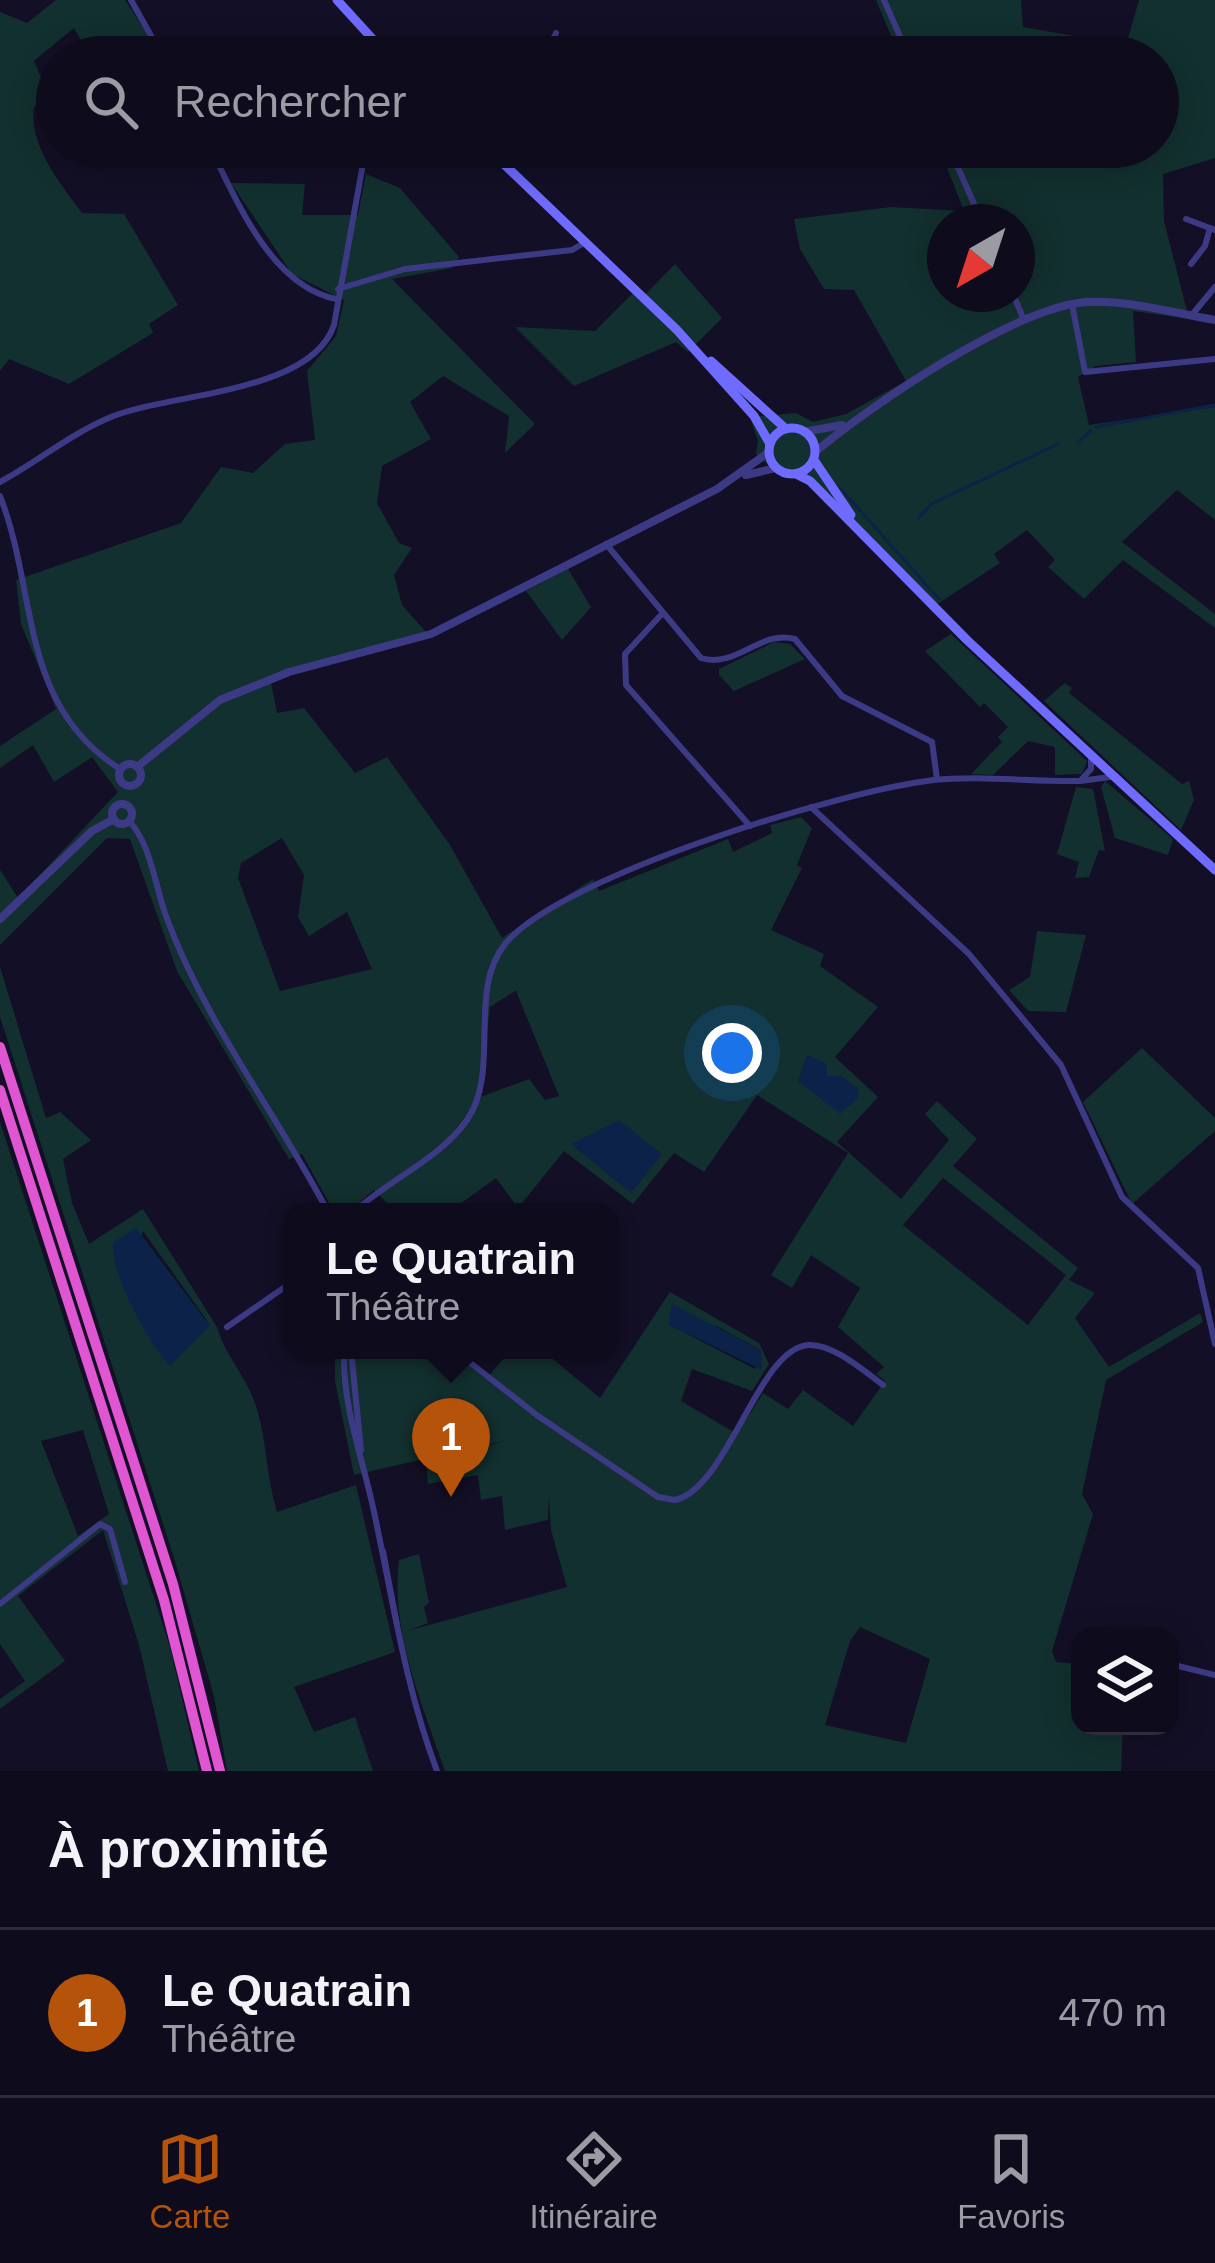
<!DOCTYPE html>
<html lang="fr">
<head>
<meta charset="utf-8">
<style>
	:root { --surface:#0e0b1c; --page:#171425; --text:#f1f3f6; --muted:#9b9ba3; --line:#2e2b3b; --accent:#b45309 }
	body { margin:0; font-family:Arial,sans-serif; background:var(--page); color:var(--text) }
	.controls { position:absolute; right:36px; bottom:36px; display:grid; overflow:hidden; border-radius:24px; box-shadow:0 6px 30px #0003 }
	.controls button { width:108px; height:108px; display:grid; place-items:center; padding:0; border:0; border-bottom:3px solid var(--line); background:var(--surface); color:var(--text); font:60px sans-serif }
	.compass { position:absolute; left:927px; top:204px; width:108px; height:108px; border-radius:50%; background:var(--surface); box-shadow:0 6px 30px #0003; rotate:219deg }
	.you { position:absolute; left:732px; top:1053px; width:42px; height:42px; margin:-30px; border:9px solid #fff; border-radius:50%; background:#1a73e8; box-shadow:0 0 0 18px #1a73e833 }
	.badge { display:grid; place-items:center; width:78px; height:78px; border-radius:50%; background:var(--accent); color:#fff; font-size:39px; font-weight:700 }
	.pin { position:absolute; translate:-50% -99px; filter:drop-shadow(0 3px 6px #0008) }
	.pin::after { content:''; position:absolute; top:63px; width:42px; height:36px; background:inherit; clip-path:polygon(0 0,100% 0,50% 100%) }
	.popup { position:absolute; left:283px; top:1203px; width:336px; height:156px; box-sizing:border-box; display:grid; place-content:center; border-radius:24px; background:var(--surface); filter:drop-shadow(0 3px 9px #0005); font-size:39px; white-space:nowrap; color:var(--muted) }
	.popup b { font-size:45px; color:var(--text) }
	.popup::after { content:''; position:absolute; left:50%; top:100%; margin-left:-24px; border:24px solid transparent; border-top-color:var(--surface) }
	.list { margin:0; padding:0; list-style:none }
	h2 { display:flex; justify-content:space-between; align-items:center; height:156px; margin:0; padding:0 48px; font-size:51px }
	h2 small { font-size:39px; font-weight:400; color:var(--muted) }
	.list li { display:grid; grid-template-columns:78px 1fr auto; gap:36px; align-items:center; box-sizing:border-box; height:168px; padding:0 48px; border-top:3px solid var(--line) }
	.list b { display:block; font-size:45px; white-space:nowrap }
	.list p { margin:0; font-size:39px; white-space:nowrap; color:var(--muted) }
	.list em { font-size:39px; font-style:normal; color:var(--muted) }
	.icon { flex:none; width:66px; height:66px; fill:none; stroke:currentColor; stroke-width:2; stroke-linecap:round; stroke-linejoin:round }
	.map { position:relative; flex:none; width:1215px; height:1771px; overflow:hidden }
	.search { position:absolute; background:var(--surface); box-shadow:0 6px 30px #0003; left:36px; right:36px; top:36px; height:132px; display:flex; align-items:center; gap:30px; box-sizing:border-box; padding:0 42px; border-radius:66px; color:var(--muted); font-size:45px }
	.sheet { height:324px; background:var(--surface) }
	nav { display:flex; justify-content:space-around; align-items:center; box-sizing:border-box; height:168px; border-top:3px solid var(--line); background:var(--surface); font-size:33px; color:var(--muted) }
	nav a { display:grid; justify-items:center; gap:6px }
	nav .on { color:var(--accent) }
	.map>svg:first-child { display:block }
	.green { fill:#12302f; fill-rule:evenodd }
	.water { fill:#0c2248 }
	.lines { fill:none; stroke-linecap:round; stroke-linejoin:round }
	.stream { stroke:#0c2248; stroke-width:3 }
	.minor { stroke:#3d3a85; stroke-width:6 }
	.tertiary { stroke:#3d3a85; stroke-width:8 }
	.secondary { stroke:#6f6bff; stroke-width:9 }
	.trunk { stroke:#e055d1; stroke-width:10 }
</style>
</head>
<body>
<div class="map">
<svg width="1215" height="1771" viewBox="0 0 1215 1771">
	<rect width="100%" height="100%" fill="#130f26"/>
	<g class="green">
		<path d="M56,0H125L148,35L113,57H90L74,28L34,61L50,98L34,107C29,146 60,183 82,213L124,214L178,305L149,324L153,333L69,384L9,359L0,371V12L27,23Z"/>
		<path d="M876,0H1021L1023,27L1126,45L1139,0H1215V158L1163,174L1164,221L1189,319L1133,311L1136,362L1096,366L1078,377L1089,425L1215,407V520L1177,490L1122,542L1215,614V628L1123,560L1084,599L1048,567L1055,560L1027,530L994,554L1000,563L930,609L807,480L779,475L756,454L758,441L750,417L796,413L813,422L846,414L906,381L854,290L824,289L800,249L794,219L891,207L964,211L939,147H1158V57H900ZM945,222H1017V294H945Z"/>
		<path d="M366,174L400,188L459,257L452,268L392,279L535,424L505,453L509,416L443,376L410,402L431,439L382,466L377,503L399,543L412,548L394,575L402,605L426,632L270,677L277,713L304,708L355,773L387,757L450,845L502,938L593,879L599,891L728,839L733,852L772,833L770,825L801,817L812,828L797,865L802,868L771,930L824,954L820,966L878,1007L835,1057L878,1097L837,1142L901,1199L949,1140L925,1114L937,1101L977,1139L953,1166L1078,1268L1069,1280L1095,1293L1075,1318L1109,1367L1200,1313L1203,1322L1106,1380L1082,1494L1093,1514L1052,1651L1056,1662L1080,1664V1726H1123L1121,1771H445C422,1703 390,1632 399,1560L419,1554L429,1603L424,1607L428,1623L407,1631L567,1587L551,1530L549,1496L548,1520L505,1530L502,1496L481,1500L478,1475L428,1484L426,1462L508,1440L354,1475L335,1381V1350H450L486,1379L511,1350H542L600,1398L670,1292L759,1343L769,1364L752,1391L692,1369L681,1401L737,1434L763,1393L788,1409L803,1390L853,1426L885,1381L876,1374L884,1367L838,1327L860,1288L811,1255L792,1288L771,1275L848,1153L757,1095L704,1172L674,1153L633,1204L564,1151L518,1208L496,1178L449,1212H396L374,1190L348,1212H334L302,1154L289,1159L177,971L130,839L107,838L0,945V870L18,898L118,792L92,757L54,782L33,745L0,768V746L56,709L21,624L16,580L181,523L221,467L253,473L285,444L315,440L307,371L336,336L344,300L292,274L231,183L305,184L302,215H358ZM282,838L304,875L298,917L309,936L347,912L372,969L280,991L238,878L241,863ZM515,991H516L559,1096L545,1100L529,1079L480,1097L490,1007ZM943,1178L1066,1275L1028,1325L903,1225ZM668,1324L716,1326L761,1350L755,1369ZM860,1627L930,1659L906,1743L825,1725L850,1641Z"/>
		<path d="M675,264L722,318L688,352L676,342L574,386L515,327L595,331L633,293L641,299Z"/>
		<path d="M568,569L591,607L562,640L526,591Z"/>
		<path d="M951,634L1087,761L1082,774L1055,775V747L1028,741L993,775L971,774L1002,742L998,737L1008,727L984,703L980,707L925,651Z"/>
		<path d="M774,642L790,644L805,659L734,691L719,675V669Z"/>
		<path d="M1065,683L1072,688L1069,693L1182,784L1189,781L1194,800L1181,830L1044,701Z"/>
		<path d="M1105,781L1173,839L1168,855L1115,838L1101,787Z"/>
		<path d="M1076,787L1093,789L1105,851L1099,850L1089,877L1075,878L1079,862L1057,854Z"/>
		<path d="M1037,931L1086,935L1066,1012L1028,1011L1009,990L1030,977Z"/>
		<path d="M0,967L46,1118L60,1112L91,1140L63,1159L72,1203L89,1244L143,1209L217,1327C225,1356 247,1377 256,1406C267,1440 266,1477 277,1512L356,1485L395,1652L294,1687L314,1732L355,1717L373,1771H227L214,1696L174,1558L0,1017ZM143,1231L208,1322L124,1286Z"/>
		<path d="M1142,1048L1215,1118V1131L1132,1204L1083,1102Z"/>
		<path d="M0,1122L170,1647L199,1771H168L139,1645L103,1530L18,1596L65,1661L0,1709V1699L25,1681L0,1644ZM83,1430L109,1514L78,1536L41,1441Z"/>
	</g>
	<g class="water">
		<path d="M807,1055L827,1064V1076H841L859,1089L858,1098L840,1114L798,1081Z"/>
		<path d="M619,1120L662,1154L631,1193L571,1144Z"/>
		<path d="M136,1228L210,1326L170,1366C151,1348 106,1266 114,1242Z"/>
		<path d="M672,1304L761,1350L762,1370L668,1324Z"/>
	</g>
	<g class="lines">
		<g class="stream">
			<path d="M1096,427L1215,405"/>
			<path d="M1078,442L1091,431"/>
			<path d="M840,488L939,599"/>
			<path d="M918,519L931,504L1058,444"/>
		</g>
		<g class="minor">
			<path d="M131,0L163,57"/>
			<path d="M884,0L909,57"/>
			<path d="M545,57L556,33"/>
			<path d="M210,147C237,201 271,286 336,299"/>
			<path d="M949,147L982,222"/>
			<path d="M1186,219L1215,230"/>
			<path d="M1191,264L1205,246L1210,228"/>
			<path d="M338,289L405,269L572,250L584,243"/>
			<path d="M1013,294L1024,320"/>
			<path d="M1072,304L1085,372L1215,359"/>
			<path d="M1191,316L1215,287"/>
			<path d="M0,482C37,462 72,433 111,417C168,393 311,394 334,325L366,147"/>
			<path d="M0,496C38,592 18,704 120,769"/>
			<path d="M606,544L701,658C736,669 761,629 795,639L842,696L932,742L937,779"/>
			<path d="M660,616L625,654L626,685L750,826"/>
			<path d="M1091,758V769L1080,781L1110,777"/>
			<path d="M811,807L969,954L1061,1065L1122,1197L1198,1268L1215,1344"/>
			<path d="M129,821C151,844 155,886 166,916C205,1023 276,1112 328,1212"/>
			<path d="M354,1212C387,1181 441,1158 467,1120C501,1071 467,991 505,944C560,876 844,790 934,780C982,775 1032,782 1080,781"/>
			<path d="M227,1327L292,1282"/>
			<path d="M344,1350C342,1407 363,1458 374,1512C393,1600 405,1686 437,1771"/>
			<path d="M351,1350L361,1450"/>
			<path d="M454,1350L538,1416L658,1497L675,1500C728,1488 758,1349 808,1345C832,1343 864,1371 883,1385"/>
			<path d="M383,1551L397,1625"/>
			<path d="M0,1604L100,1524L110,1529L125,1582"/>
			<path d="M1078,1653L1080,1654"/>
			<path d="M1170,1664L1215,1675"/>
		</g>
		<g class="tertiary">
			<path d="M804,432L842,425"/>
			<path d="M815,452C871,405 1015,307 1087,302C1128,300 1175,313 1215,320"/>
			<path d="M746,475L776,468"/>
			<circle cx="130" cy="775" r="11"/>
			<path d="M137,767L220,700L289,672L431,634L717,489L769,452"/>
			<circle cx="122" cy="814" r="10"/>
			<path d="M0,919L92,831L114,819"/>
		</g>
		<g class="secondary">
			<path d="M337,0L389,57"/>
			<path d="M486,147L677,330L754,416L770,444"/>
			<path d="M711,361L786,429"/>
			<circle cx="792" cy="451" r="23"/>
			<path d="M814,460L851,515"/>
			<path d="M796,474L810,481L967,640L1215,870"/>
		</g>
		<g class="trunk">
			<path d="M0,1047L173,1584L220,1771"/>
			<path d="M0,1090L164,1600L207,1771"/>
		</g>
	</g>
</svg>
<div class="controls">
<button><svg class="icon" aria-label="layers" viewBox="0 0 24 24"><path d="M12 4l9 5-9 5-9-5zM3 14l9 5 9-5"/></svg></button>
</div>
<svg class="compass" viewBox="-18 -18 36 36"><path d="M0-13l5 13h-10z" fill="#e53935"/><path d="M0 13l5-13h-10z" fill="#9b9ba3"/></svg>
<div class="you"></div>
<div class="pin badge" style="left:451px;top:1497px">1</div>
<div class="popup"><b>Le Quatrain</b>Théâtre</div>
<div class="search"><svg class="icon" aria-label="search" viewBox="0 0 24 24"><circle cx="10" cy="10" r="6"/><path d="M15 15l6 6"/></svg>Rechercher</div>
</div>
<section class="sheet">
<h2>À proximité<small></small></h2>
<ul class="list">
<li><span class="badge">1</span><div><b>Le Quatrain</b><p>Théâtre</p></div><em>470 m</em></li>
</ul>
</section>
<nav>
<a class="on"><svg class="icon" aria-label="map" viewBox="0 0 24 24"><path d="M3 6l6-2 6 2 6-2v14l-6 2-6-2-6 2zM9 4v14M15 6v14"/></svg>Carte</a>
<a><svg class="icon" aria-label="directions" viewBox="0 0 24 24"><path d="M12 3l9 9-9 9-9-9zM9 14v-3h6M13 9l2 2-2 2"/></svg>Itinéraire</a>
<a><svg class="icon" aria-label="saved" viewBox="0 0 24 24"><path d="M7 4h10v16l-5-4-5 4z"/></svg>Favoris</a>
</nav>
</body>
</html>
